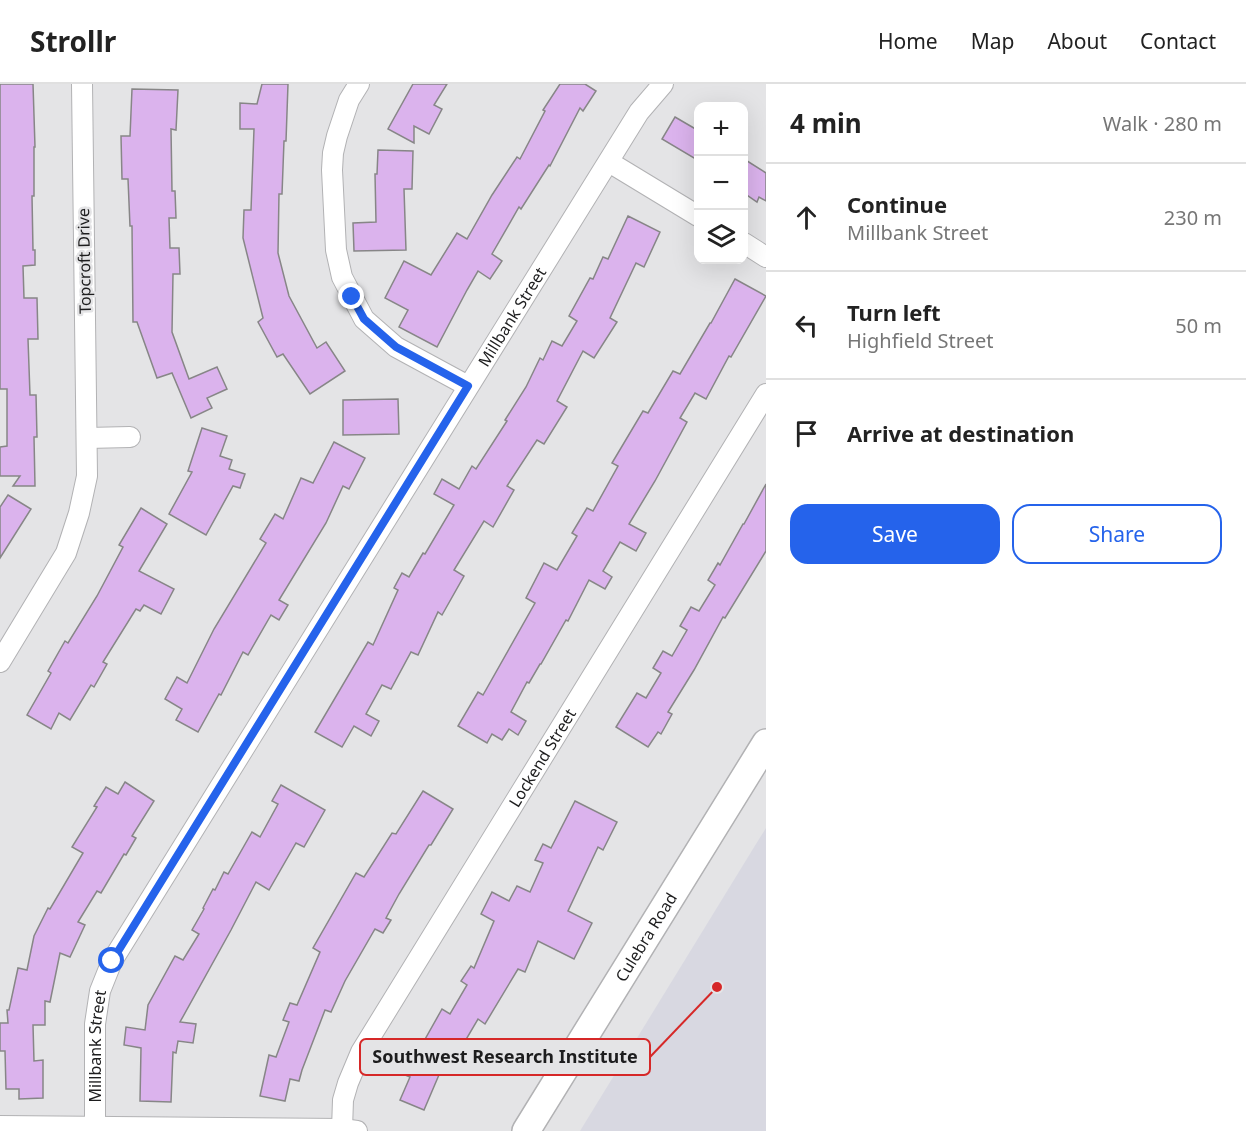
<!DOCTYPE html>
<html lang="en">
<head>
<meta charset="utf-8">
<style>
	:root { --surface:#fff; --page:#f2f2f2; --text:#222; --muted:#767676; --line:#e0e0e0; --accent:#2563eb }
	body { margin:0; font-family:"Noto Sans",sans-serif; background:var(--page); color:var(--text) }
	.controls { position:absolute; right:18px; top:18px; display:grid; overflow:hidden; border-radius:12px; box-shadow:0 6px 24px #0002 }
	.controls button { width:54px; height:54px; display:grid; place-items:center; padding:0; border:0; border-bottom:2px solid var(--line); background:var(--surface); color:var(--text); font:30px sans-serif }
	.stop { position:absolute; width:18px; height:18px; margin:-14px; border:4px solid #2563eb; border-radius:50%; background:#fff }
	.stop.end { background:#2563eb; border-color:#fff; box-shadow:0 2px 6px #0008 }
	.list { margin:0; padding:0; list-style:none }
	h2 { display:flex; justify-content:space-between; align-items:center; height:78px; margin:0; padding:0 24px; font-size:26px }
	h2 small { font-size:20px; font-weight:400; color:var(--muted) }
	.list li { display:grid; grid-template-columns:39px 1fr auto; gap:18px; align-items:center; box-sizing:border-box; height:108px; padding:0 24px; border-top:2px solid var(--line) }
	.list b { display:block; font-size:22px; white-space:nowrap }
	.list p { margin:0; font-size:20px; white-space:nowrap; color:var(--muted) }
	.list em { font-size:20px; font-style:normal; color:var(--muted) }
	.actions { display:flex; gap:12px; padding:18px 24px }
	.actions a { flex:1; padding:14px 0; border:2px solid var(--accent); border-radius:18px; text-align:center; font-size:21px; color:var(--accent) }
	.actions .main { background:var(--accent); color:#fff }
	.icon { flex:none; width:33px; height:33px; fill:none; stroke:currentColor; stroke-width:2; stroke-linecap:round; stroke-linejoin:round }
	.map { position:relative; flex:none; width:766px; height:1047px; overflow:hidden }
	header { display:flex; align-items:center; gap:36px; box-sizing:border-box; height:84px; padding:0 30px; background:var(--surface); border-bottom:2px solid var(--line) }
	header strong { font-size:28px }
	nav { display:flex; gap:33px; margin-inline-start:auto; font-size:21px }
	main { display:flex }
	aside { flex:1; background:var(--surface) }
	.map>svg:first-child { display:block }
	.built { fill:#d8d8e1 }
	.building { fill:#dbb3ed; stroke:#878687; stroke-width:1.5 }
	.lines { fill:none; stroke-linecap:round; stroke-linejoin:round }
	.street-casing { stroke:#b2b2b4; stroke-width:22 }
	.secondary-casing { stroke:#b2b2b4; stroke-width:30 }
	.street { stroke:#fff; stroke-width:20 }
	.secondary { stroke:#fff; stroke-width:27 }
	.route { stroke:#2563eb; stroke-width:8 }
	.labels { text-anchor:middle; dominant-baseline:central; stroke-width:5; stroke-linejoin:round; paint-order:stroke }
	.street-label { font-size:16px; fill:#1d1d1e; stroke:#e4e4e6 }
	.leader { fill:none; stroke:#d62828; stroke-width:2 }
	.callout-dot { fill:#d62828; stroke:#e4e4e6; stroke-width:2 }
	.callout { fill:#e4e4e6; stroke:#d62828; stroke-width:2 }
	.callout-label { font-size:18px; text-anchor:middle; font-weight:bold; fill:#1d1d1e }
</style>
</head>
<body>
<header>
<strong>Strollr</strong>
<nav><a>Home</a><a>Map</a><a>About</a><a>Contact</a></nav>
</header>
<main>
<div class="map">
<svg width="766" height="1047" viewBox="0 0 766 1047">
	<rect width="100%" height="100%" fill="#e4e4e6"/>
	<path class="built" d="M766,744V1047H580L756,760Z"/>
	<g class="building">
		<path d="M0,0H33L35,63H34V112H32L33,166H35V181L23,182L24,214H37L38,255H28L30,311H36L37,353H34L35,402H13L20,392H0V363L7,362V305H0Z"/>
		<path d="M262,0H288L286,57H284L282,110H279L278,169L289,212L317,264L326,258L345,287L310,310L283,270L277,273L258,238L263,234L243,154L244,126H251L254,45H240V19L257,20Z"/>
		<path d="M413,0H447L434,21L442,25L429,50L414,42V59L388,45Z"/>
		<path d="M560,0H585L596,7L583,27L580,24L550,82L549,81L521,125L519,123L492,170L502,177L490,195L478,187L467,206L437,263L399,243L408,226L385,214L404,177L431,191L457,149L467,155L492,111L517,73L520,75L545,27L543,26Z"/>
		<path d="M132,5L178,6L176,46L171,45L172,107H175L176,134H169L170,164H179L180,190H173L172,248L189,295L217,283L227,305L207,314L212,324L191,334L172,289L157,294L137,238H133L132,142H130L128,95H122L121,52H130Z"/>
		<path d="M675,33L699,47V77L662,55Z"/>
		<path d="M378,66L413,67L412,105H404L406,166L354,167L353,139L376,138L375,90H377Z"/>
		<path d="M744,75L766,89V117L759,113L757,118L744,109Z"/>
		<path d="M628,132L660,148L644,183L636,179L610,234L617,238L594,274L583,267L557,317L567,323L544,360L537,356L507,402L514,406L493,443L484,437L454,486L464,492L442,531L438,528L418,571L411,568L391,605L382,601L366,630L379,637L371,652L354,642L342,663L315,648L368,558L373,561L398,506L394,504L402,489L409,493L423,469L425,470L454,421L434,410L442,395L459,405L472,382L476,385L507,337L505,336L526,303L540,274L543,276L552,257L562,262L577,237L569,232L590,194L593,195L603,173L608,175Z"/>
		<path d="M735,195L766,212L731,273L729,272L706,315L695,309L680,334L687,338L655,397L629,440L646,449L636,467L620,458L603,487L612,493L605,505L589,496L568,537L566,536L541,580H540L529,599L527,598L511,628L526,637L518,651L509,645L502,656L492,650L487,659L458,642L478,608L483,611L535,519L526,514L544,479L557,486L577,452L572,449L587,424L593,427L618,382L612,379L643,327L648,329L673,287L680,290L710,239H711Z"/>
		<path d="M398,315L399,350L343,351V316Z"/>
		<path d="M202,344L227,352L220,372L232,376L229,385L245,390L240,404L233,402L206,451L169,430L192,388L188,387Z"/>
		<path d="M334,358L365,374L349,405L343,402L326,439L279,516L288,521L279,536L271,531L248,571L243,568L221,611L219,610L198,648L176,636L182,625L165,615L177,593L187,599L214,545L266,459L260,455L275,430L283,435L301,394L313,399Z"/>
		<path d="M766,400V467L725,534L723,533L694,586L668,628L672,630L661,650L658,648L648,663L616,643L637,609L646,614L661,589L653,584L663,567L672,572L687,546L680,542L691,523L699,527L715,501L708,496L718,479L720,481L743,440H744Z"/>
		<path d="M8,411L31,425L0,474V423Z"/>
		<path d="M141,424L167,440L139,487L174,505L161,530L144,521L140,527L136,525L103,578L107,580L94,603L91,601L70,636L59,629L51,645L27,631L51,589L48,587L65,557L68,559L97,512L123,463L119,461Z"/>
		<path d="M125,698L154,717L132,752L136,754L126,771L124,770L101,809L97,807L78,838L85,841L70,873L60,869L50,918L45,917V941H33L34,977L43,976V1014L19,1015V1005H6L5,967H0V939H8L7,926H9L18,884L27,886L34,852L48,824L50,825L83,769L72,763L97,723L94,722L106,703L118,710Z"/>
		<path d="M281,701L325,726L304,763L296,759L269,806L256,798L231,846L180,938L196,940L193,959L178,957L176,969L173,968L171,1018L140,1017L141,964L124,961L126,943L145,946L148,921L175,872L183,876L199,850L192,846L204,825L203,824L213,805L215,806L224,788L228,790L252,748L260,753L278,720L272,717Z"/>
		<path d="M423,707L453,725L431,761H429L399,810L386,834L391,836L383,849L375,845L345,897L331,928L325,926L302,986L299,997L290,995L285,1017L260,1012L269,971L276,973L289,938L283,936L290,919L297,921L320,868L313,864L356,789L364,793L392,749L396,750Z"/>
		<path d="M575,717L617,738L603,766L598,763L568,827L592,839L574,875L538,857L525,888L518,885L485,940L478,935L454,976L447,972L424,1026L400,1016L410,993L403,990L411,972L415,973L442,925L450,930L467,901L461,897L471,882L474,884L494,837L481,830L492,808L509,817L517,802L530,808L543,779L535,776L543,760L551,764Z"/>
	</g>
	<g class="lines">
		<g class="street-casing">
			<g id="street">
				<path d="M359,0L349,16L337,52L333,69L332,86L336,166L342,193L364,235L396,263L468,302"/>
				<path d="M609,78L698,132"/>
				<path d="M744,159L766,173"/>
				<path d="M87,354L130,353"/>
				<path d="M0,578L66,469L79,429L87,392L82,0"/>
				<path d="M0,1042L342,1045L357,1047"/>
				<path id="s1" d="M95,1042V940L100,907L112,877L639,28L663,0"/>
				<path id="s2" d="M342,1045L343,1016L348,999L361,968L766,310"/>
			</g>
		</g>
		<g class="secondary-casing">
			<g id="secondary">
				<path id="s3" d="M526,1047L766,659"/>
			</g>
		</g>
		<use href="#street" class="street"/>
		<use href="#secondary" class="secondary"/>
	</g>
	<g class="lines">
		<path class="route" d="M112,877L468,302L396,263L364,235L352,213"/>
	</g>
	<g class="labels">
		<g class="street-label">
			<text transform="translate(84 177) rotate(-91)">Topcroft Drive</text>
			<text stroke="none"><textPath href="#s1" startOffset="926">Millbank Street</textPath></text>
			<text stroke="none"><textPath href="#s2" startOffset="426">Lockend Street</textPath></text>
			<text stroke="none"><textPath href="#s3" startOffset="228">Culebra Road</textPath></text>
			<text stroke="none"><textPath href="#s1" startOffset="80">Millbank Street</textPath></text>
		</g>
	</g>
	<path class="leader" d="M717 903L650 973"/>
	<circle class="callout-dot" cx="717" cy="903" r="6"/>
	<rect class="callout" x="360" y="955" width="290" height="36" rx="6"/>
	<g class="callout-label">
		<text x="505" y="979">Southwest Research Institute</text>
	</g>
</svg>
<div class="controls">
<button>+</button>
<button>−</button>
<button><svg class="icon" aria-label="layers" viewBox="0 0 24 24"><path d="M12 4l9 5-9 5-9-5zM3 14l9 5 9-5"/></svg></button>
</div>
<div class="stop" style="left:112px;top:877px"></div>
<div class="stop end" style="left:352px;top:213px"></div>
</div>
<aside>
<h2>4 min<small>Walk · 280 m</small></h2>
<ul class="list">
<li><svg class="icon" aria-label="ahead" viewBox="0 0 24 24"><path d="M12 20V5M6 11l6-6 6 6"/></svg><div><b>Continue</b><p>Millbank Street</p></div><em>230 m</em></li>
<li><svg class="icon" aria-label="left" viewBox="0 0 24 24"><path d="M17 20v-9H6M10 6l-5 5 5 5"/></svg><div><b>Turn left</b><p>Highfield Street</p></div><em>50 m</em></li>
<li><svg class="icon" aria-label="arrive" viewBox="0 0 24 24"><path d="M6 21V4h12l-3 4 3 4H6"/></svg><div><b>Arrive at destination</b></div></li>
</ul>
<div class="actions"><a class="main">Save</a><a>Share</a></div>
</aside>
</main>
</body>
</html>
